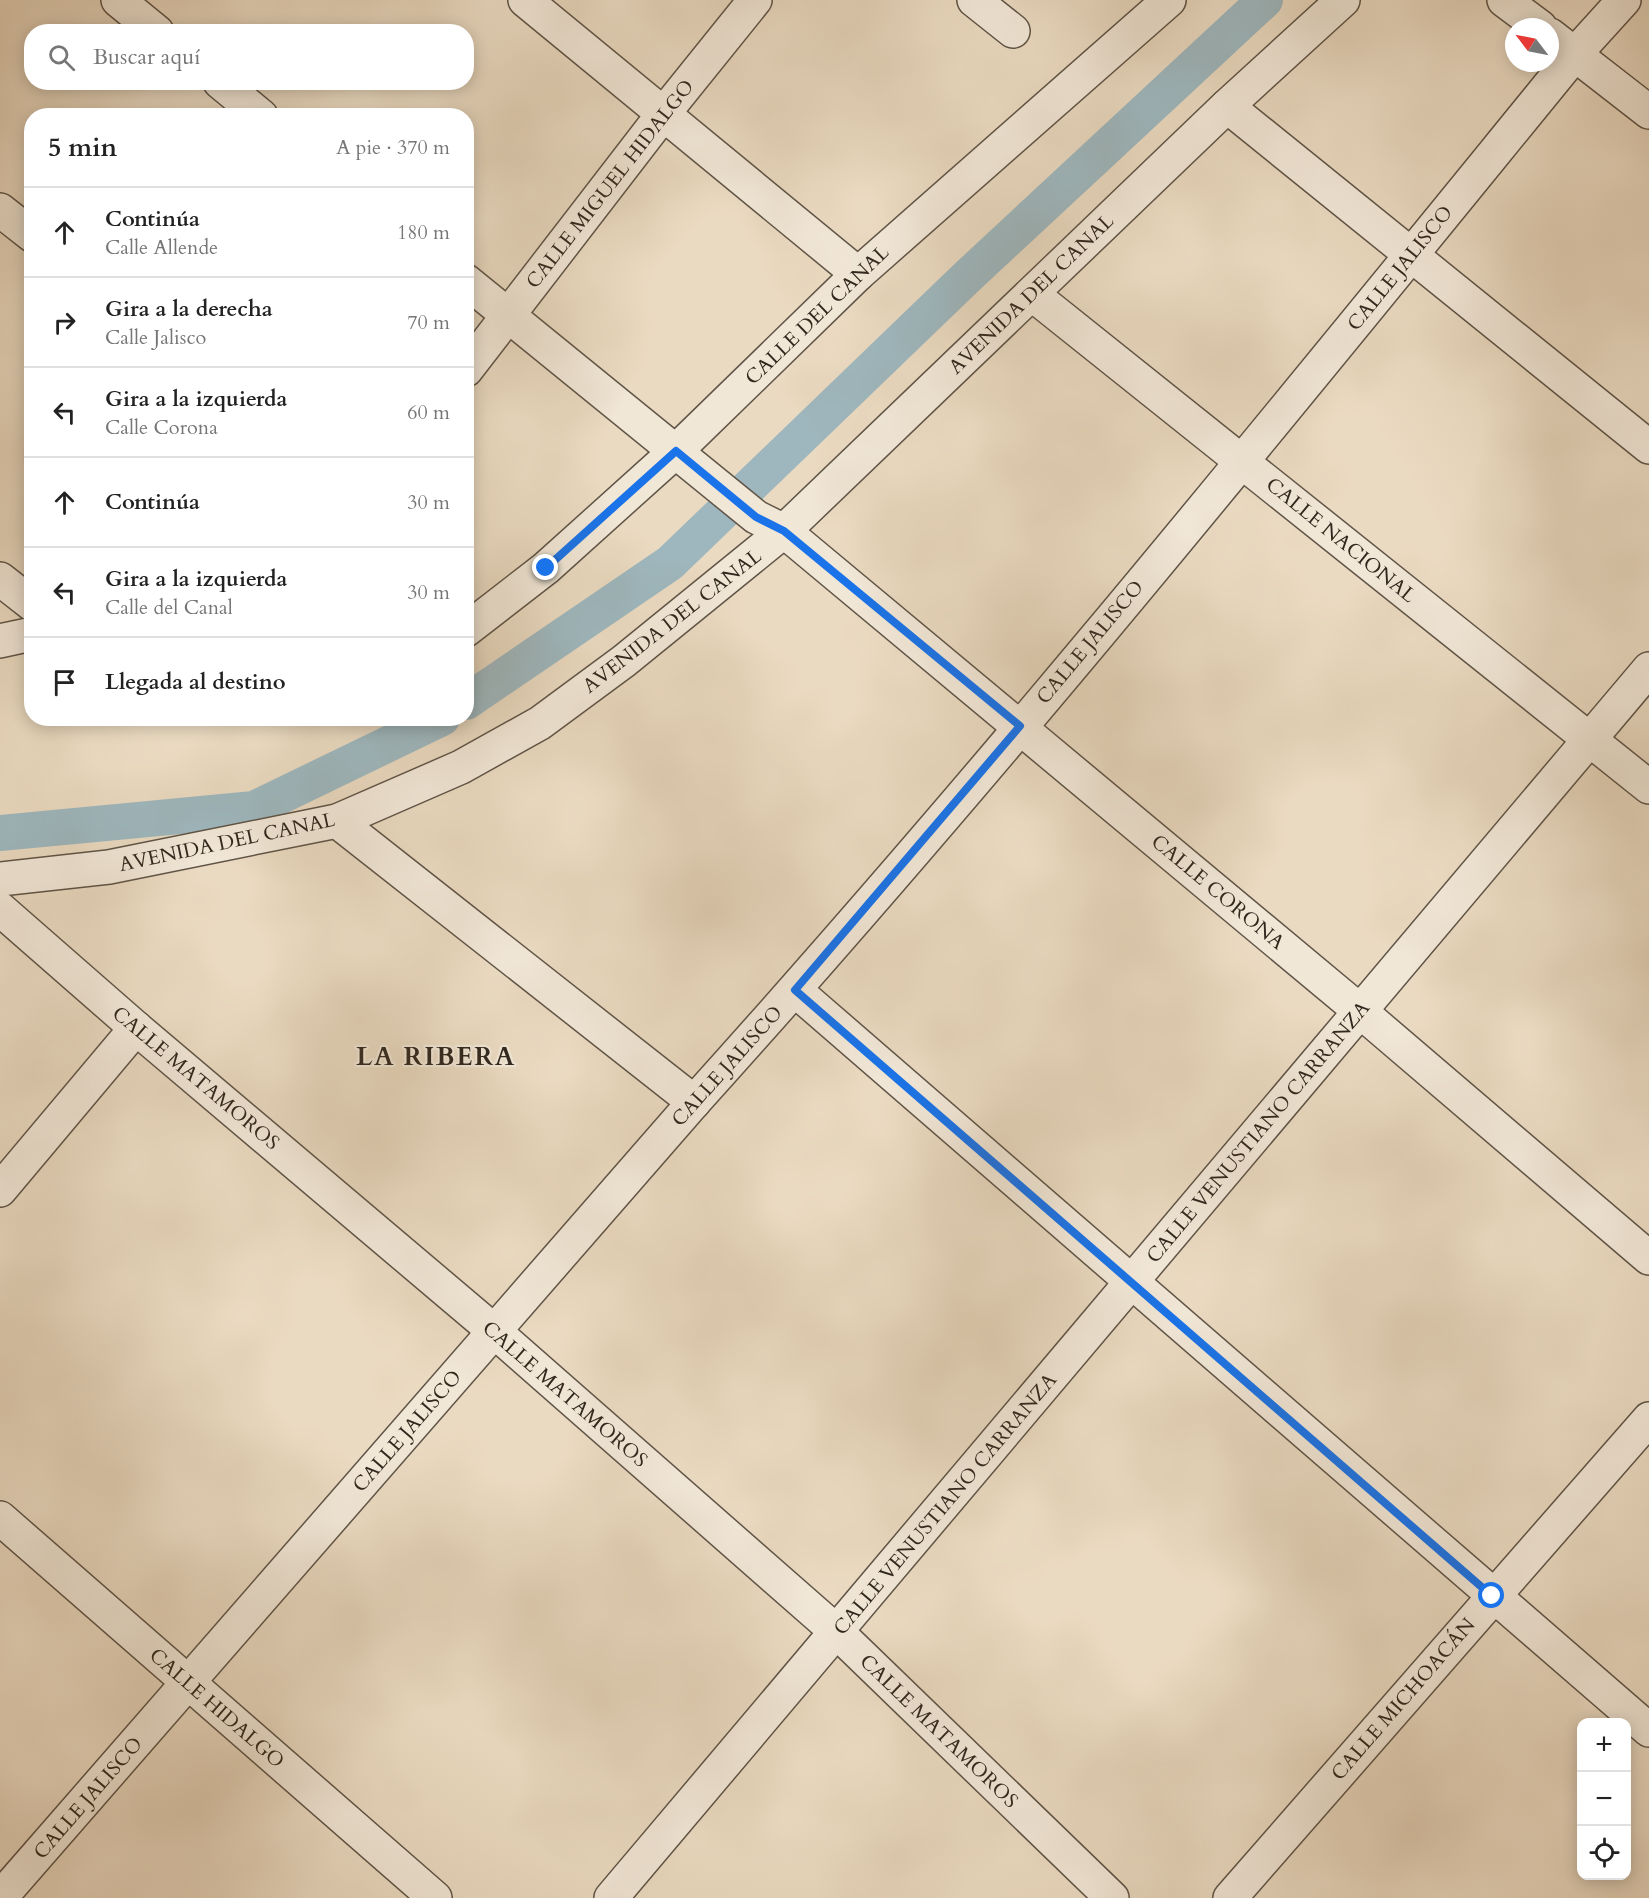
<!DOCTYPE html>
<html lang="es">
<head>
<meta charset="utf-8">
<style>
	:root { --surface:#fff; --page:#f2f2f2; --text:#222; --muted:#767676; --line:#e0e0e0 }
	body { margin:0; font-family:Cardo,serif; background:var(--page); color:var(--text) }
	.controls { position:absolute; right:18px; bottom:18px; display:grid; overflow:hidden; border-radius:12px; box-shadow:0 3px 15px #0003 }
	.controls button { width:54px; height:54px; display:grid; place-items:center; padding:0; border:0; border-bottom:2px solid var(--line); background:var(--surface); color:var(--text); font:30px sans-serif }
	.compass { position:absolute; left:1505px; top:18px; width:54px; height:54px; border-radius:50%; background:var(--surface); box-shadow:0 3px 15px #0003; rotate:302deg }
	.stop { position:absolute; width:18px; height:18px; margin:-14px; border:4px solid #1a73e8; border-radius:50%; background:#fff }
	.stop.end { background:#1a73e8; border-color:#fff; box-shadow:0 2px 6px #0008 }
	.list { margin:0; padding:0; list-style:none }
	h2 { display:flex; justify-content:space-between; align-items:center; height:78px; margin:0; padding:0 24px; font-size:26px }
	h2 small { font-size:20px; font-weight:400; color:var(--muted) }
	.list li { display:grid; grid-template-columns:39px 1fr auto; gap:18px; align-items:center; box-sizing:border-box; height:90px; padding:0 24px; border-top:2px solid var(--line) }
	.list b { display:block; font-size:22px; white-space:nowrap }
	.list p { margin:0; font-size:20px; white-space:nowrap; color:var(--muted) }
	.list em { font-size:20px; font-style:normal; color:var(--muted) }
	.icon { flex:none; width:33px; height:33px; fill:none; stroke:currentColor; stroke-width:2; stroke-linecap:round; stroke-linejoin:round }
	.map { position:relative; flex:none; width:1649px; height:1898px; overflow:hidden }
	.search { position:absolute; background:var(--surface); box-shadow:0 3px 15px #0003; left:24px; top:24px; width:450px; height:66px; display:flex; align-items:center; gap:15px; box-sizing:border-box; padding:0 21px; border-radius:24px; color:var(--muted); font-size:22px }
	.panel { position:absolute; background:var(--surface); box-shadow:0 3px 15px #0003; left:24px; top:108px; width:450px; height:618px; border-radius:24px }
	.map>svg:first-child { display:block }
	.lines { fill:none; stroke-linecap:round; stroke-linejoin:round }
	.canal { stroke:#9eb7be; stroke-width:36 }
	.street-casing { stroke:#5f5447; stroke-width:36 }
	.street { stroke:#f1e7d7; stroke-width:33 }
	.route { stroke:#1a73e8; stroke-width:8 }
	.labels { text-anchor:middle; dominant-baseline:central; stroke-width:4.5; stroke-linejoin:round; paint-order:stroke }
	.street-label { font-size:20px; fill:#31281e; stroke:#f1e7d7 }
	.district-label { font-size:26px; font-weight:bold; letter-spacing:1.5px; fill:#31281e; stroke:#f1e7d7 }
</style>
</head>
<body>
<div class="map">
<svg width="1649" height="1898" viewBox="0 0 1649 1898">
	<rect width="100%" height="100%" fill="#eadac1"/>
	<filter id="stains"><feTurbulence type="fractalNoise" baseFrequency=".00333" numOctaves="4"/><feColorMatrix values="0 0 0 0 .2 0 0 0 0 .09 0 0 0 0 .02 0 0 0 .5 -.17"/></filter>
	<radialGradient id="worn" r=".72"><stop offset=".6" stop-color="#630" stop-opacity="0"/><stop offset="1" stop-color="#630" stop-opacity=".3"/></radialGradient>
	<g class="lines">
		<g class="canal">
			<path d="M466,702L670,563L968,276L1265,0"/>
			<path d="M0,833L254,809L442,718"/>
		</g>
		<g class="street-casing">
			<g id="street">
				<path d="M118,0L157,32"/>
				<path d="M525,0L858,274"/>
				<path d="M974,0L1013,31"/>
				<path d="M1504,0L1540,27"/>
				<path d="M1550,35L1649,112"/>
				<path d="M220,82L261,116"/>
				<path d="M1227,106L1649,447"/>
				<path d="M0,210L32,235"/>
				<path d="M466,281L756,517L784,531L1360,1011L1649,1258"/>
				<path d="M1032,294L1649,787"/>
				<path d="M466,370L664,113L755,0"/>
				<path d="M0,579L32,604"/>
				<path d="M466,630L546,568L676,451L858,274L1169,0"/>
				<path d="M0,641L32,634"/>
				<path d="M337,821L694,1102"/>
				<path d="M0,879L109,867L337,821L461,767L540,723L624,661L784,531L1227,106L1343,0"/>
				<path d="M0,909L136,1028L494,1331L837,1632L1112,1898"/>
				<path d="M795,990L1649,1730"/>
				<path d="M0,1190L136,1028"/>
				<path d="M0,1518L435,1898"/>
				<path d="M0,1898L694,1102C1000,763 1287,407 1575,54L1624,0"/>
				<path d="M611,1898L1649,669"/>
				<path d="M1230,1898L1649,1419"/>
			</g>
		</g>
		<use href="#street" class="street"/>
	</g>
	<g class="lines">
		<path class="route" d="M546,568L676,451L756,517L784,531L1020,726L795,990L1492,1596"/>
	</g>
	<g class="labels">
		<g class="street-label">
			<text transform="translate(610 184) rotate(-52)">CALLE MIGUEL HIDALGO</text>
			<text transform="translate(1400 268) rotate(-51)">CALLE JALISCO</text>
			<text transform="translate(1031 294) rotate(-44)">AVENIDA DEL CANAL</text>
			<text transform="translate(817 315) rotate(-44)">CALLE DEL CANAL</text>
			<text transform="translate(1341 540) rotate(39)">CALLE NACIONAL</text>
			<text transform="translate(672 621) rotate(-38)">AVENIDA DEL CANAL</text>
			<text transform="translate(1090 642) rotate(-50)">CALLE JALISCO</text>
			<text transform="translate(227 842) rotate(-12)">AVENIDA DEL CANAL</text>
			<text transform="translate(1218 892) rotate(40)">CALLE CORONA</text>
			<text transform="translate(727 1066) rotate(-48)">CALLE JALISCO</text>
			<text transform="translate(196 1078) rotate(40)">CALLE MATAMOROS</text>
			<text transform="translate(1258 1132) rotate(-50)">CALLE VENUSTIANO CARRANZA</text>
			<text transform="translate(565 1394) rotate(41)">CALLE MATAMOROS</text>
			<text transform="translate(407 1431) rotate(-49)">CALLE JALISCO</text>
			<text transform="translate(945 1504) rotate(-50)">CALLE VENUSTIANO CARRANZA</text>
			<text transform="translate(1403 1699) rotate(-49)">CALLE MICHOACÁN</text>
			<text transform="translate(217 1708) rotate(41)">CALLE HIDALGO</text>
			<text transform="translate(939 1731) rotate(44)">CALLE MATAMOROS</text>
			<text transform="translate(88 1798) rotate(-49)">CALLE JALISCO</text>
		</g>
		<g class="district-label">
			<text x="436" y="1056">LA RIBERA</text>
		</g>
	</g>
	<rect width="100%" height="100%" filter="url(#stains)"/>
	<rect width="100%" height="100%" fill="url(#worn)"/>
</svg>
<div class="controls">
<button>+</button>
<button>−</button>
<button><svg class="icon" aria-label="locate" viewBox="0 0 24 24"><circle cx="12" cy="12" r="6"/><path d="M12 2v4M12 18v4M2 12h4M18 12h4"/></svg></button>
</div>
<svg class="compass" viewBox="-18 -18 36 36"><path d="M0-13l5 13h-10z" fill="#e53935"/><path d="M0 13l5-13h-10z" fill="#767676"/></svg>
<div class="stop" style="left:1492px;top:1596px"></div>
<div class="stop end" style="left:546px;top:568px"></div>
<div class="search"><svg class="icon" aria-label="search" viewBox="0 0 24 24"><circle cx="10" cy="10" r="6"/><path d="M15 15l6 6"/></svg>Buscar aquí</div>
<section class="panel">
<h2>5 min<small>A pie · 370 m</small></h2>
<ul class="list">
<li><svg class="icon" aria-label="ahead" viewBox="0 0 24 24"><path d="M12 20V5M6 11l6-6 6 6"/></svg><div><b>Continúa</b><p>Calle Allende</p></div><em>180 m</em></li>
<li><svg class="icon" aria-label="right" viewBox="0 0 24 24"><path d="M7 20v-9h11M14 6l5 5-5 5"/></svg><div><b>Gira a la derecha</b><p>Calle Jalisco</p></div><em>70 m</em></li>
<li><svg class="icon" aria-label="left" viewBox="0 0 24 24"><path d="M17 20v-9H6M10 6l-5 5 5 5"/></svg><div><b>Gira a la izquierda</b><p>Calle Corona</p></div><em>60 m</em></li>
<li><svg class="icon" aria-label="ahead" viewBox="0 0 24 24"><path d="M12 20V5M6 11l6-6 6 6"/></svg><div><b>Continúa</b></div><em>30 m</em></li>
<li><svg class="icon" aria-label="left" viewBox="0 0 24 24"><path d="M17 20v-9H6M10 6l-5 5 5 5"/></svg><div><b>Gira a la izquierda</b><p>Calle del Canal</p></div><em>30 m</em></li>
<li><svg class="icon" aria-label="arrive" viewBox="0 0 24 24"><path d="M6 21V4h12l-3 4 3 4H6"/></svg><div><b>Llegada al destino</b></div></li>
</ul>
</section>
</div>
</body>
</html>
